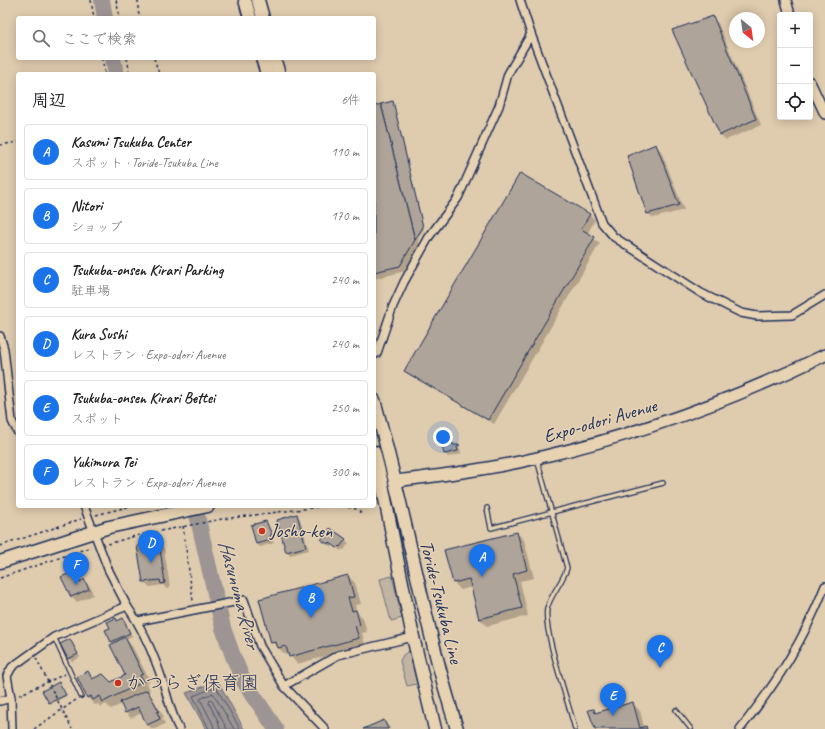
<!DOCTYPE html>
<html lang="ja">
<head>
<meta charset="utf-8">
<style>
	:root { --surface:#fff; --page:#f6f6f6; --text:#202124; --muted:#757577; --line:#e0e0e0; --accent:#1a73e8 }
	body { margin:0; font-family:Caveat,"Klee One",sans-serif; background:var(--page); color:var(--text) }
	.controls { position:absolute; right:12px; top:12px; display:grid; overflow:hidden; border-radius:4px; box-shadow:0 2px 10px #0003 }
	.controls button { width:36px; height:36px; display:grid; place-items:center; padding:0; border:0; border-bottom:1px solid var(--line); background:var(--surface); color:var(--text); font:20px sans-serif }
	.compass { position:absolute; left:729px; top:12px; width:36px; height:36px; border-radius:50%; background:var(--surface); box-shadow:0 2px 10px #0003; rotate:151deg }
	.you { position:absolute; left:443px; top:437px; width:14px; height:14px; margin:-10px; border:3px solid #fff; border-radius:50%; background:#1a73e8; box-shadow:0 0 0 6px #1a73e833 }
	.badge { display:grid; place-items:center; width:26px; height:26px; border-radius:50%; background:var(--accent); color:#fff; font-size:13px; font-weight:700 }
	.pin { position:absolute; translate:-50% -33px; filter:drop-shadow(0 1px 2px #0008) }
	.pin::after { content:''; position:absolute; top:21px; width:14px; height:12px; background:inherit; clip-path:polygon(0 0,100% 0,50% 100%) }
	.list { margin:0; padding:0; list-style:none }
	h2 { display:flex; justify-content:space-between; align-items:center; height:52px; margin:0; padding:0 16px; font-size:17px }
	h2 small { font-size:13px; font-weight:400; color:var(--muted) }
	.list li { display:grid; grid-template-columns:26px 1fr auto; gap:12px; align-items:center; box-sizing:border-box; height:56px; margin:0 8px 8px; padding:0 8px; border:1px solid var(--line); border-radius:4px }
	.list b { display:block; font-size:15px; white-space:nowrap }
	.list p { margin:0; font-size:13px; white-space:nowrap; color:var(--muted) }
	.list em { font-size:13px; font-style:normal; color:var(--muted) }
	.icon { flex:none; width:22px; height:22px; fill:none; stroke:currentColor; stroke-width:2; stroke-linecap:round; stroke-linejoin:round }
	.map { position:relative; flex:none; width:825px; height:729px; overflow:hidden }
	.search { position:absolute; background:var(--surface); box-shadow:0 2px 10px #0003; left:16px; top:16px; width:360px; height:44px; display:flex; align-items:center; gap:10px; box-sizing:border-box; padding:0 14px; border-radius:4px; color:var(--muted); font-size:15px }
	.panel { position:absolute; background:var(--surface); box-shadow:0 2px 10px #0003; left:16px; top:72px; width:360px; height:436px; border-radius:4px }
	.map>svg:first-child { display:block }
	.green { fill:#c2b4a2; stroke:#6e7280 }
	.water { fill:#9c9593; stroke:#686c7e }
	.shadow { fill:#0003 }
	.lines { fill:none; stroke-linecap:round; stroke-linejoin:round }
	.shore { stroke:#4f5873; stroke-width:1 }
	.river { stroke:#9c9593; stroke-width:16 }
	.building { fill:#aea499; stroke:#1b2f5e }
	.service-casing { stroke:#1b2f5e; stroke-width:6 }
	.minor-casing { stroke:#1b2f5e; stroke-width:10 }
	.tertiary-casing { stroke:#1b2f5e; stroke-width:12 }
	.secondary-casing { stroke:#1b2f5e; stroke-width:14 }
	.primary-casing { stroke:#1b2f5e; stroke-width:15 }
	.path { stroke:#1b2f5e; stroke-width:1.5; stroke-dasharray:3 3; stroke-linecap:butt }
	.service { stroke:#e7d2b1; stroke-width:3.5 }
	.minor { stroke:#e7d2b1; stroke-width:7 }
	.tertiary { stroke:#e7d2b1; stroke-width:9 }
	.secondary { stroke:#e7d2b1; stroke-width:11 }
	.primary { stroke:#e7d2b1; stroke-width:12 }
	.poi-dot { fill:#c8321e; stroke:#e7d2b1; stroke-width:1.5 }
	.labels { text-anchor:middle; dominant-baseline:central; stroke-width:3; stroke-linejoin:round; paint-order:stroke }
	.street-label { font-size:19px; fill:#1b2f5e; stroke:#e7d2b1 }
	.poi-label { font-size:19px; fill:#1b2f5e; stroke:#e7d2b1; text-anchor:start }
	.water-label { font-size:20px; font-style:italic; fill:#354369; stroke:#e7d2b1 }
</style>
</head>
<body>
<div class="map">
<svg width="825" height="729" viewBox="0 0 825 729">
	<rect width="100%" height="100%" fill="#dfcbae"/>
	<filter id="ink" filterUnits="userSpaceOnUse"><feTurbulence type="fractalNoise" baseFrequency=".025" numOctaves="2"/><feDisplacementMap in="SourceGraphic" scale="8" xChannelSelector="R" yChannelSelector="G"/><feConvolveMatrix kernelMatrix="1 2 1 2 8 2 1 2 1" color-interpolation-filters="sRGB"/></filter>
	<g filter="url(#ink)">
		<g class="green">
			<path d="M392,576L402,618L391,621L380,579Z"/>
			<path d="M409,651L417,684L407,686L400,661L403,655Z"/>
		</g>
		<path class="water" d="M218,681L244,729H206L186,693Z"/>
		<g class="shadow">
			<path d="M712,18L718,23L761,125L726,140L721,135Z"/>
			<path d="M393,102L424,229L418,239L420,246L405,271L374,279V107Z"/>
			<path d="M656,146L661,151L684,210L653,218L648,213Z"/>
			<path d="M520,175L590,215L595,220L587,234L600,243L494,424L411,376L405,371Z"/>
			<path d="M452,444L457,445L460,448L461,454L448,457L445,454Z"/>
			<path d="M297,516L300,519L309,550L290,555L287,551Z"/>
			<path d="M266,522L275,538L272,539L274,543L260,547L257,544L252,526Z"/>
			<path d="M330,529L349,543L344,550L342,549L341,551L333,545L331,547L326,543Z"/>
			<path d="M517,533L524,540L534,578L520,581L528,616L487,626L480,619L472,587L461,590L454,583Z"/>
			<path d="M158,543L164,548L170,588L167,589L163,585L150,587L144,582L138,546Z"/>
			<path d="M75,572L82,582L84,581L90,586L93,595L77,602L72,597L63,577Z"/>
			<path d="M348,576L355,583L361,604L355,605L357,612L363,618L367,632L362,633L365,645L297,664L289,654L286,655L272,642Z"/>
			<path d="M116,619L118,621L122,619L126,623L132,636L126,639L132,646L150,681L147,683L150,690L147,692L152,697L164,717L162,718L165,724L155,729H152L148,725L142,713L131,718L126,713L122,704L111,709L106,704L101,707L98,704L95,705L88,698L78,677L88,672L95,679L111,683L126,676L112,641L111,628Z"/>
			<path d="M70,640L80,657L72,662L69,658Z"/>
			<path d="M60,685L66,696L51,704L44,691Z"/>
			<path d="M633,704L640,711L644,727L648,729H596L589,711L594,710L597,713Z"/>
			<path d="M384,721L391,729H366Z"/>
		</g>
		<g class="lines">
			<g class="shore">
				<path d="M209,729L193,696L216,687L240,729"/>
				<path d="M214,729L213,724L200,699L213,693L234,729"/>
				<path d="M220,729L218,721L209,703L210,700L212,701L227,729"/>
			</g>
			<g class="river">
				<path d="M102,0L105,18"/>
				<path d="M113,58L116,74"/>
				<path d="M195,506L223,628L233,656L243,680L276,729"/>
			</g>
		</g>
		<g class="building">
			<path d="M713,16L756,119L720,135L672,30Z"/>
			<path d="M393,101L423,227L415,240L381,104Z"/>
			<path d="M381,104L415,240L400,266L374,272V106Z"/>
			<path d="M656,144L679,205L647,214L627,156Z"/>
			<path d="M520,173L590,214L581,229L595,237L488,420L404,371Z"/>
			<path d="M453,443V445H460L457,447L458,451L444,454L442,446Z"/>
			<path d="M297,514L306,547L286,552L277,520Z"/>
			<path d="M266,521L272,535L270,536L271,540L256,544L251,525Z"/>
			<path d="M330,528L346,539L340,547L339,546L337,548L329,542L328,544L321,540Z"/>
			<path d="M517,532L527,570L513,574L522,608L479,619L469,579L453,583L444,550Z"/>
			<path d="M159,542L165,583L161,584L160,580L143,582L137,546Z"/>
			<path d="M75,571L80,582L84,579L89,589L71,597L61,577Z"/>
			<path d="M348,575L354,597L348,598L352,611L356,610L360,625L355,626L359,638L289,657L286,646L278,648L276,642L271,643L259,599Z"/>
			<path d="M116,618L117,621L123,618L130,633L111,642L105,630L110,628L107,622Z"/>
			<path d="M125,637L143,674L140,675L143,682L103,702L100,696L93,700L91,696L87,698L77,677L88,671L92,679L103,674L111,682L125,675L110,645Z"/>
			<path d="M70,639L78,654L68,659L60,644Z"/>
			<path d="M59,682L66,695L49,703L42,691Z"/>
			<path d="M147,690L159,711L157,712L160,719L147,725L138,707L125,713L120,702Z"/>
			<path d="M633,702L640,728L646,726L647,729H595L588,710L594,709L595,713Z"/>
			<path d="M384,720L388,729H363Z"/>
		</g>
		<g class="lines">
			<g class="service-casing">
				<g id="service">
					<path d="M537,459L567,568C563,582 550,595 547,609C543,631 569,704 575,729"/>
					<path d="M487,508L491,528L663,483"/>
					<path d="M54,637L81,696"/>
					<path d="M676,710L691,729"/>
				</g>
			</g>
			<g class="minor-casing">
				<g id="minor">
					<path d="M520,0L531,34L602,223L614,237L701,293L741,313L757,316L792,315L825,295"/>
					<path d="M0,336L4,349L12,421L18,433"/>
					<path d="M374,355L377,353L393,306L404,282L429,237L458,198L499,106L508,74L531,34"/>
					<path d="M84,506L108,569L127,606"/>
					<path d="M138,621L244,600L260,646L284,686L325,729"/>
					<path d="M284,686L338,655L413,637"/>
					<path d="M0,701L11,698"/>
					<path d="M12,729L11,698L7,676L12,667L54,637L127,606C143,629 154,655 163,682C168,698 171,714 179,729"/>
					<path d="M740,729C776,684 804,640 825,586"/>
				</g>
			</g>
			<g class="tertiary-casing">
				<g id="tertiary">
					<path d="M786,0L790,15"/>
					<path d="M810,82L825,114"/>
				</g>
			</g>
			<g class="secondary-casing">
				<path id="secondary" d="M396,481C443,475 491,469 537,458C637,435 733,400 825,355"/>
			</g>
			<g class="primary-casing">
				<g id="primary">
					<path d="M245,0L250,18"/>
					<path d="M258,0L263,18"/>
					<path d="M262,58L267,74"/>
					<path d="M274,58L279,74"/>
					<path d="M374,400C405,509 423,621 457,729"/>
					<path d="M374,452L382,484L413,637L435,729"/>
					<path d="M0,562L109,527L208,506"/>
				</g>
			</g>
			<g class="path">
				<path d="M91,0L94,18"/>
				<path d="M116,0L120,18"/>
				<path d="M138,0V11L140,18"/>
				<path d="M102,58L105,74"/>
				<path d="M127,58L130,74"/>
				<path d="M154,58L159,74"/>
				<path d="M0,145L18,142"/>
				<path d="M342,506L356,509L362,514"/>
				<path d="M96,515L131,506"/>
				<path d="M183,526L193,601"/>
				<path d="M108,544L135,536L222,519L327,506"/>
				<path d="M0,546L81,519"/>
				<path d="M0,578L91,547"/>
				<path d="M36,658L72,729"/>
				<path d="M19,695L65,674"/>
				<path d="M34,729L76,700"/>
			</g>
			<use href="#service" class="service"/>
			<use href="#minor" class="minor"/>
			<use href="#tertiary" class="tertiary"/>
			<use href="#secondary" class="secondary"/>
			<use href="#primary" class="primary"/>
		</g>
	</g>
	<g class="poi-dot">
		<circle cx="262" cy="531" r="4"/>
		<circle cx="118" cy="683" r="4"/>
	</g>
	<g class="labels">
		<g class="street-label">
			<text transform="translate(600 421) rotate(-16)">Expo-odori Avenue</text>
			<text transform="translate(441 602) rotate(76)">Toride-Tsukuba Line</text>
		</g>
		<g class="poi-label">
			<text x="270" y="531">Josho-ken</text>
			<text x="126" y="683">かつらぎ保育園</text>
		</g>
		<g class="water-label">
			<text transform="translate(239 594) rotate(75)">Hasunuma River</text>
		</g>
	</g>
</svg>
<div class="controls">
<button>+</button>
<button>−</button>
<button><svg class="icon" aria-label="locate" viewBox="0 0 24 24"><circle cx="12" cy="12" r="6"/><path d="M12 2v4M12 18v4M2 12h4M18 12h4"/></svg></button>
</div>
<svg class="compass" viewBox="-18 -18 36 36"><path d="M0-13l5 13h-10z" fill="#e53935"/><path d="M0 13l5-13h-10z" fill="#757577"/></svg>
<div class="you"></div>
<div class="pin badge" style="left:482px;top:577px">A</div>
<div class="pin badge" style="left:311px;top:618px">B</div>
<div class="pin badge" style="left:660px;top:668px">C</div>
<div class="pin badge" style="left:151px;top:563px">D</div>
<div class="pin badge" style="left:613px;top:716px">E</div>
<div class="pin badge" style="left:76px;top:585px">F</div>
<div class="search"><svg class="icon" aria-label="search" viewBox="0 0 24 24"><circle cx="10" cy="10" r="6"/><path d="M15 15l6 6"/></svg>ここで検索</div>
<section class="panel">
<h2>周辺<small>6件</small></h2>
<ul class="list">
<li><span class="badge">A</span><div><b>Kasumi Tsukuba Center</b><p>スポット · Toride-Tsukuba Line</p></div><em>110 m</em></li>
<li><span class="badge">B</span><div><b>Nitori</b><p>ショップ</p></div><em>170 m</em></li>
<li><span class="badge">C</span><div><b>Tsukuba-onsen Kirari Parking</b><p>駐車場</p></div><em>240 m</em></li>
<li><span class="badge">D</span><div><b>Kura Sushi</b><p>レストラン · Expo-odori Avenue</p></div><em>240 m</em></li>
<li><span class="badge">E</span><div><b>Tsukuba-onsen Kirari Bettei</b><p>スポット</p></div><em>250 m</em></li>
<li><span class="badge">F</span><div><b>Yukimura Tei</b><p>レストラン · Expo-odori Avenue</p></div><em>300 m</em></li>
</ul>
</section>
</div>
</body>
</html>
